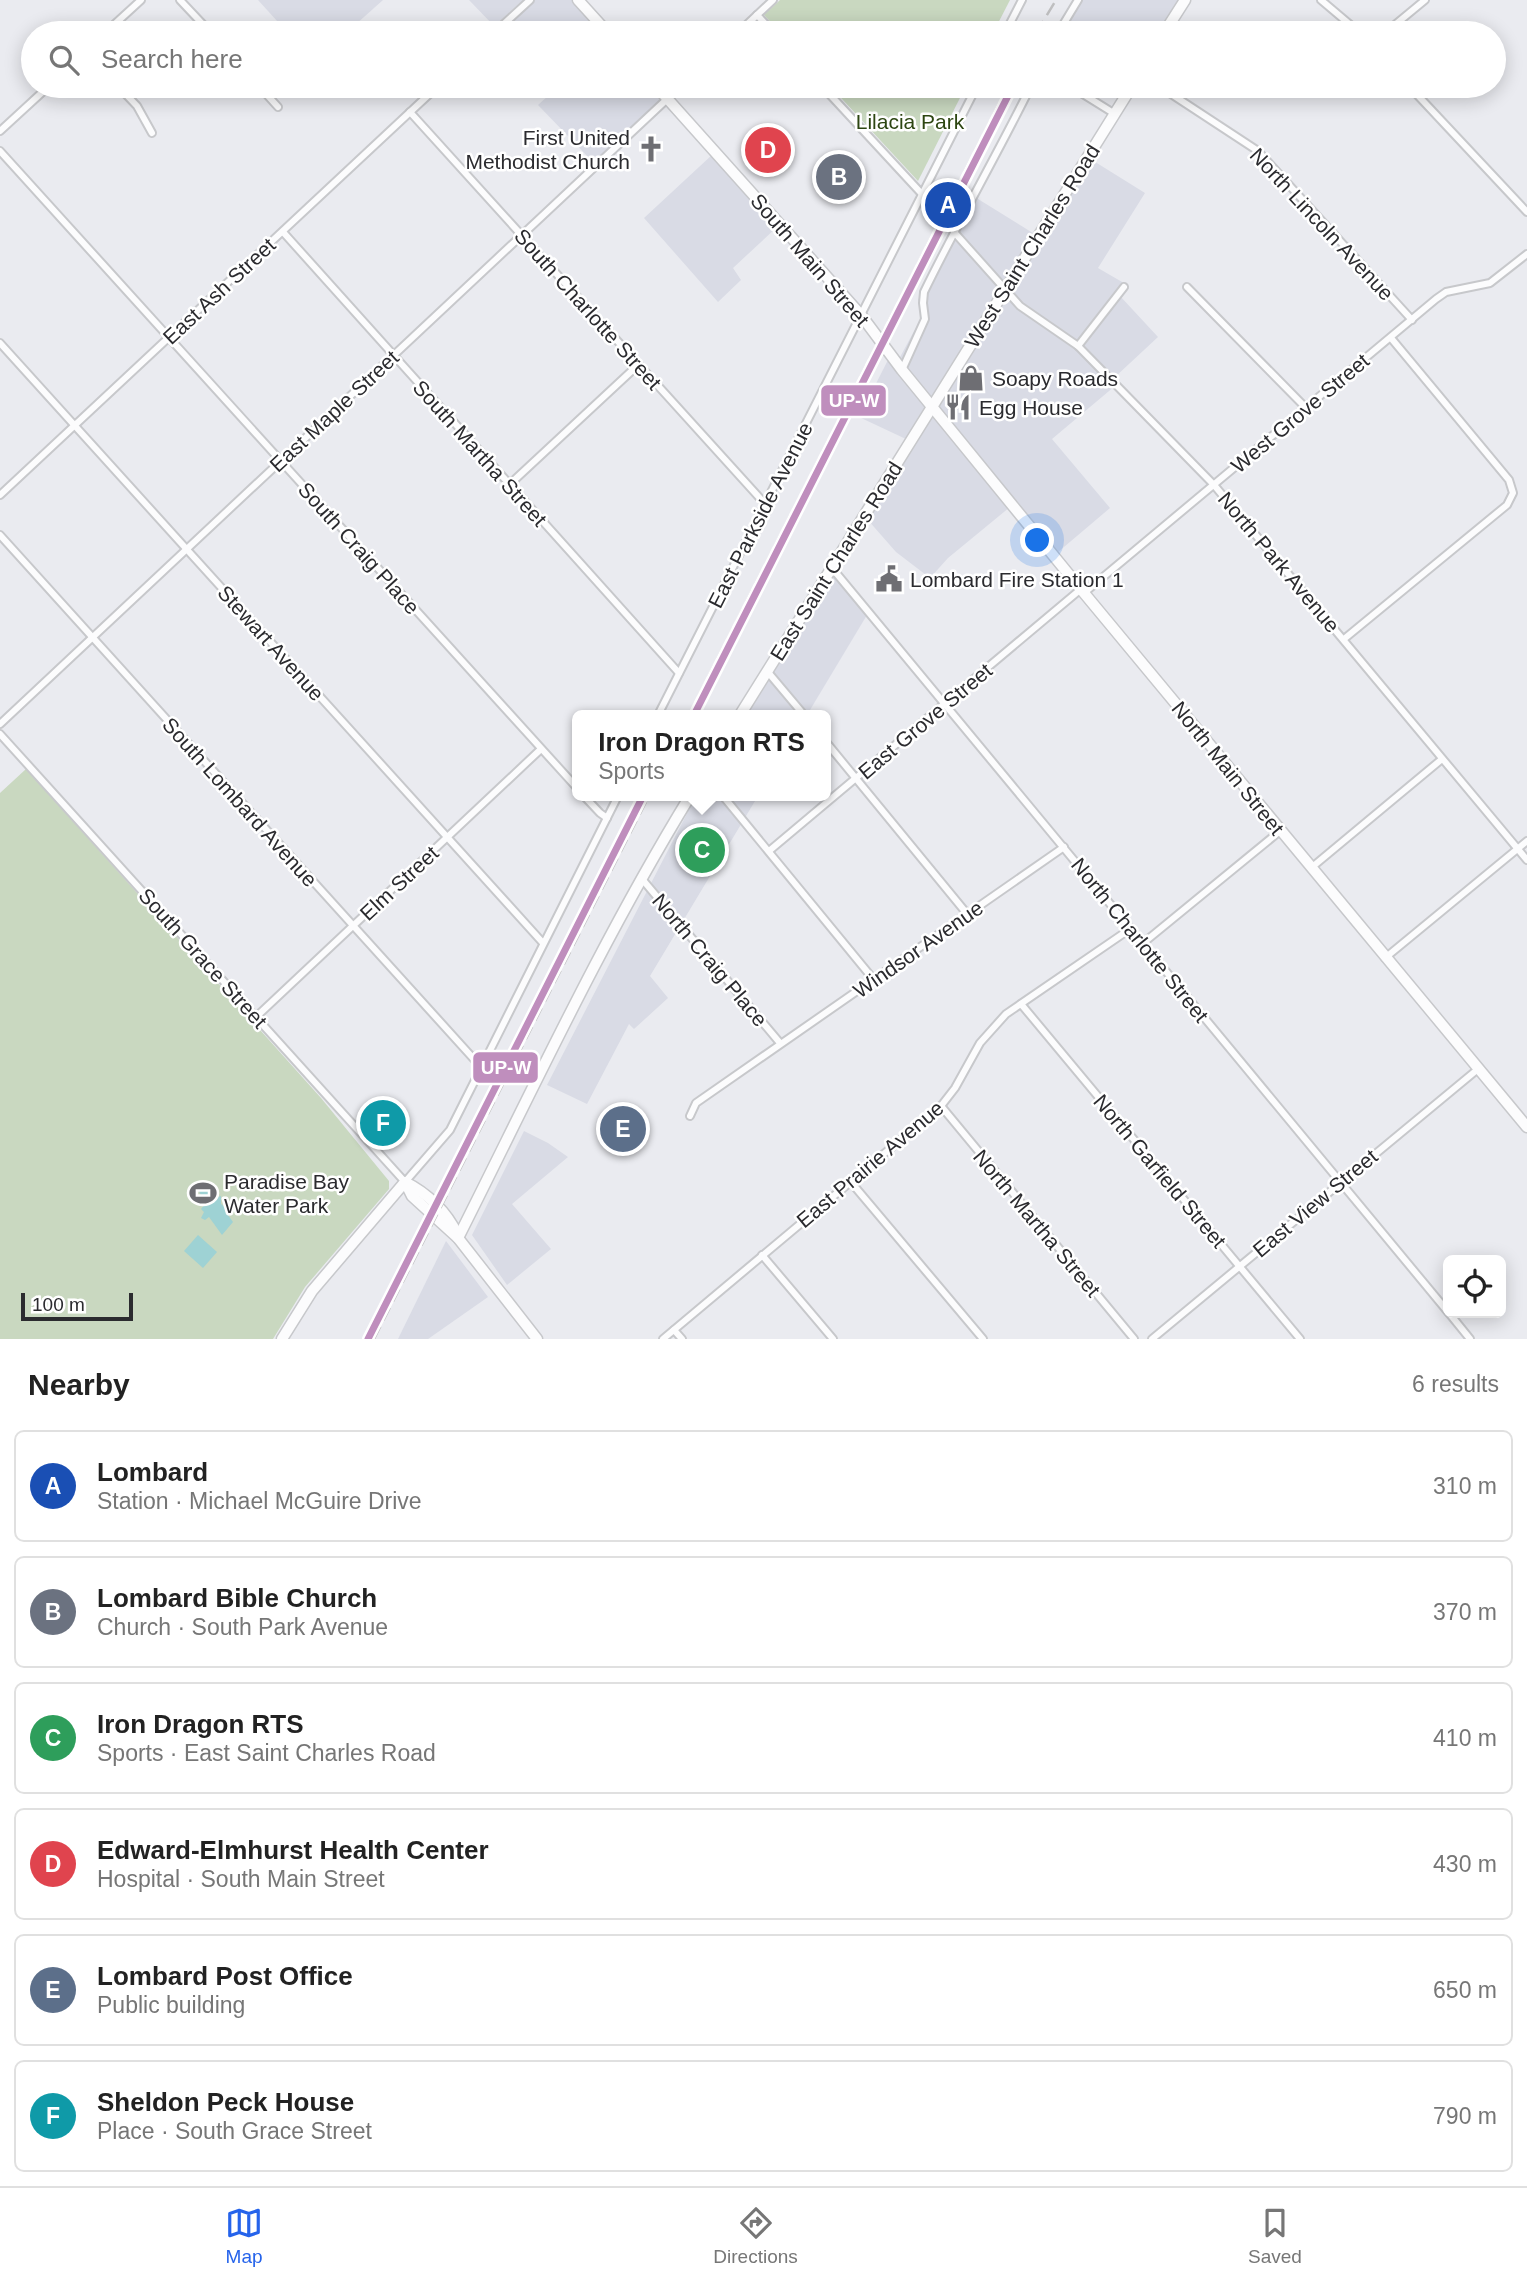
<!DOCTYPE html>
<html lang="en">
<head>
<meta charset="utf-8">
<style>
	:root { --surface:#fff; --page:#f2f2f2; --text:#222; --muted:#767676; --line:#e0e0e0; --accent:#2563eb }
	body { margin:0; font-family:Helvetica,sans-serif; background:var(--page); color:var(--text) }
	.controls { position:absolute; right:21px; bottom:21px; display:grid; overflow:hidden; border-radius:10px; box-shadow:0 4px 18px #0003 }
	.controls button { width:63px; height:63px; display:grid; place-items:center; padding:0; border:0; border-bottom:2px solid var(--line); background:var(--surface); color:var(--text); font:35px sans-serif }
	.scale { position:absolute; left:21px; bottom:18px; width:112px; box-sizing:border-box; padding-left:7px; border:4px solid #2b2b2f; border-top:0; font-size:19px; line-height:24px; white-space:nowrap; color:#2b2b2f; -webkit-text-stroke:5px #fff; paint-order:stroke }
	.you { position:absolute; left:1038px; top:541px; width:24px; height:24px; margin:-18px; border:5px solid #fff; border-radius:50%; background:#1a73e8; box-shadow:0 0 0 10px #1a73e833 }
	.badge { display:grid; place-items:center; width:46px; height:46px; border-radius:50%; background:var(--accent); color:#fff; font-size:23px; font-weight:700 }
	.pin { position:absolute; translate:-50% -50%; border:4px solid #fff; box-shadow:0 2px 7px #0006 }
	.popup { position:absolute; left:572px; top:710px; width:259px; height:91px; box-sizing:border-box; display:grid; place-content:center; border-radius:10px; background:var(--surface); filter:drop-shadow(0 2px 5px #0005); font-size:23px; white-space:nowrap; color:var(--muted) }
	.popup b { font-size:26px; color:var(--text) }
	.popup::after { content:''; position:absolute; left:50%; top:100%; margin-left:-14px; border:14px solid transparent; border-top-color:var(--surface) }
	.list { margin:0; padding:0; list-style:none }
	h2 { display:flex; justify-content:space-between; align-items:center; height:91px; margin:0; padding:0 28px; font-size:30px }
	h2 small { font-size:23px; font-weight:400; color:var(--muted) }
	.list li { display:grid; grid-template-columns:46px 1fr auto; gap:21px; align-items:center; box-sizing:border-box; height:112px; margin:0 14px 14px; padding:0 14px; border:2px solid var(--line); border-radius:10px }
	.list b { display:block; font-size:26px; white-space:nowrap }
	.list p { margin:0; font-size:23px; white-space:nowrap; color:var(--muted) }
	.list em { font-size:23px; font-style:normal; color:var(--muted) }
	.icon { flex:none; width:38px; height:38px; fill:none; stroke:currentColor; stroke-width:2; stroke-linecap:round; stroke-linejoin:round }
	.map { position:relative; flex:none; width:1527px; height:1339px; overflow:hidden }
	.search { position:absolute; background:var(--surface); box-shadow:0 4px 18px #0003; left:21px; right:21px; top:21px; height:77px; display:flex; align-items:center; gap:18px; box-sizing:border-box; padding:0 24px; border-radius:38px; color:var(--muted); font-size:26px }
	.sheet { height:847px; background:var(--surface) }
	nav { display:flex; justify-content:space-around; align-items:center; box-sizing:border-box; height:98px; border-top:2px solid var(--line); background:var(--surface); font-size:19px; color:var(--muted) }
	nav a { display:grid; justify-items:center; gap:4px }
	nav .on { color:var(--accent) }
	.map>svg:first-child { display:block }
	.built { fill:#d9dbe5 }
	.green { fill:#c9d8c0 }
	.water { fill:#9ed2d4 }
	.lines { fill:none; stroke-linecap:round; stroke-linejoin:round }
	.street-casing { stroke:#c7c8cb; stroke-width:10 }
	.secondary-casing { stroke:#c7c8cb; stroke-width:13 }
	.street { stroke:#fcfcfd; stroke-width:6 }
	.secondary { stroke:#fcfcfd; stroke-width:10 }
	.rail { stroke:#bfbfc0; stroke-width:2.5; stroke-dasharray:14 7; stroke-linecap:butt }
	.rail-1-casing { stroke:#fff; stroke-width:12 }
	.rail-1 { stroke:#bf8ebd; stroke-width:7 }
	.labels { text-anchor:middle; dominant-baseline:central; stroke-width:5; stroke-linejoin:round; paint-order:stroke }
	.park-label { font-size:21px; fill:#2d4612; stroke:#fff }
	.poi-label { font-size:21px; fill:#2b2b2f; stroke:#fff; text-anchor:start }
	.street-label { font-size:21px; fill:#2b2b2f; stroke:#fff }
	.line-badge { stroke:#fff; stroke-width:2.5 }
	.badge-label { font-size:19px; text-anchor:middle; font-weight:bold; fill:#fff }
</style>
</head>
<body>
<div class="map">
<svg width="1527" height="1339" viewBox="0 0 1527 1339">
	<rect width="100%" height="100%" fill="#eaebf0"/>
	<g class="built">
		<path d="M258,0H383L346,33H288Z"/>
		<path d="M469,0H523L494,26Z"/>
		<path d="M535,0H572L602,33H514L507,26Z"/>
		<path d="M1082,0H1181L1161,33H1061Z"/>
		<path d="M559,86H651L663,98L595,164L538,105Z"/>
		<path d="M713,154L776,228L733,268L741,280L718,302L644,218Z"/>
		<path d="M1092,160L1145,193L1098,268L1129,286L1120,296L1158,337L1115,377V386L1052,439L1110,508L1051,558L1010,507L948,558L930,578L896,552L867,519Z"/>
		<path d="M970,194L1036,235L932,402L898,361L921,318L918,300Z"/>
		<path d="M889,358L927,407L908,440L859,417Z"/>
		<path d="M832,574L867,615L807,715H744Z"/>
		<path d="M696,796H758L650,976L668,998L634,1029L629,1024L587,1104L547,1085Z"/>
		<path d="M524,1131L548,1143L568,1157L512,1204L551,1249L507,1285L472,1235Z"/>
		<path d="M446,1241L488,1297L428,1339H398Z"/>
	</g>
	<g class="green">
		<path d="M780,0H1010L993,33H781L764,15Z"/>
		<path d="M830,86H966L918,181Z"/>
		<path d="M26,769L321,1098L389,1181V1189L305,1287L273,1339H0V793Z"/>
	</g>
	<g class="water">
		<path d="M205,1187L214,1198L221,1196V1204L226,1208L225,1211L233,1222L222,1235L209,1217L205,1220L201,1218L204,1212L201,1209L205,1204L199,1191Z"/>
		<path d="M198,1235L217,1252L203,1268L184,1251Z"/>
	</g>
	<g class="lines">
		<g class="street-casing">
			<g id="street">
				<path d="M180,0L211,33"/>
				<path d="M1321,0L1360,33"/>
				<path d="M757,15L774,33"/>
				<path d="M105,33L141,0"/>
				<path d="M494,33L530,0"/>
				<path d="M738,33L773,0"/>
				<path d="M1005,33L1022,0"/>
				<path d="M1058,33L1078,0"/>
				<path d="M1385,33L1425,0"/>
				<path d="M118,86L137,106L152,133"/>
				<path d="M259,86L278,107"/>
				<path d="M822,86L921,193"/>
				<path d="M1070,86L1115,114"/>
				<path d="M1159,86L1258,151L1412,320"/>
				<path d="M1409,86L1527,212"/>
				<path d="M410,112L766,505"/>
				<path d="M0,131L49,86"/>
				<path d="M0,151L578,789"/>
				<path d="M283,232L679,673"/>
				<path d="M954,232L1020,306L1078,346L1214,485L1527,860"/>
				<path d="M1187,287L1306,408"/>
				<path d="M0,343L543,943"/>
				<path d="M1078,346L1124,287"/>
				<path d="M902,370L925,319L923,303L924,292C958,222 997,155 1031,86"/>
				<path d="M509,485L638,365"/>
				<path d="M0,495L438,86"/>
				<path d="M0,535L481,1067"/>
				<path d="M832,568L1448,1312"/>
				<path d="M1084,593L1436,299L1446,292L1490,283L1527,254"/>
				<path d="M1344,639L1507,505L1513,493L1509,480L1391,338"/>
				<path d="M767,671L804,715"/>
				<path d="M658,715L977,86"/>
				<path d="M0,724L681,86"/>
				<path d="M0,734L405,1182L450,1130L618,796"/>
				<path d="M826,742L968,915"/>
				<path d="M584,796L600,813L607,818"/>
				<path d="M723,796L874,980"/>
				<path d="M769,851L1081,589"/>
				<path d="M1311,868L1442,759"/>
				<path d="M642,879L780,1043"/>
				<path d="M1142,944L1280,831"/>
				<path d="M1385,958L1527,841"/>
				<path d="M1021,1004L1300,1339"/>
				<path d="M256,1017L541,749"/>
				<path d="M941,1106L1134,1339"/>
				<path d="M690,1116L696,1103L1064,847"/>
				<path d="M850,1181L983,1339"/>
				<path d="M762,1255L833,1339"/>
				<path d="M1449,1313L1470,1339"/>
				<path d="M674,1330L682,1339"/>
				<path d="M663,1339L941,1106L955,1088L980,1043L1006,1014L1130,929"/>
				<path d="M1152,1339L1478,1069"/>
			</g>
		</g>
		<g class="secondary-casing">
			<g id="secondary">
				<path d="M578,0L608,33"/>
				<path d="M1164,33L1185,0"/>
				<path d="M656,86L861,315L902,370L1084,593L1527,1127"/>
				<path d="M740,715L1132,86"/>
				<path d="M405,1182L412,1196L458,1238L537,1339"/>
				<path d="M405,1182C427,1193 447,1212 457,1234"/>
				<path d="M458,1238C533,1089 603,938 690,796"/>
				<path d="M282,1339L312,1291L405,1182"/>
			</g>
		</g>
		<use href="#street" class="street"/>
		<use href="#secondary" class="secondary"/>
		<g class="rail">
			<path d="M1036,33L1056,0"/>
			<path d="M689,715L1008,86"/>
			<path d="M374,1339L649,796"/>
		</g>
		<g class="rail-1-casing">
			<g id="rail-1">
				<path d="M694,715L1013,86"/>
				<path d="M368,1339L643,796"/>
			</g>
		</g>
		<use href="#rail-1" class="rail-1"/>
	</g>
	<defs>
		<g id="church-bare" transform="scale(2.1)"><path d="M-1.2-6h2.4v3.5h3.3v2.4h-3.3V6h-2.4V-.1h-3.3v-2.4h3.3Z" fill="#6e6e73" stroke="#fff" stroke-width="2.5" paint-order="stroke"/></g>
		<g id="shop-bare" transform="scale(2.1)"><path d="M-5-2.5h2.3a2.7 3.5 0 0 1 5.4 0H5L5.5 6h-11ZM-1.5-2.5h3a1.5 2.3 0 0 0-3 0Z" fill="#6e6e73" stroke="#fff" stroke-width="2.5" paint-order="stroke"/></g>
		<g id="restaurant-bare" transform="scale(2.1)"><path d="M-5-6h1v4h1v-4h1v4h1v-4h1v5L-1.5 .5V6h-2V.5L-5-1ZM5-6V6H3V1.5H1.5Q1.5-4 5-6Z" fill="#6e6e73" stroke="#fff" stroke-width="2.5" paint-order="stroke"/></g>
		<g id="civic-bare" transform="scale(2.1)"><path d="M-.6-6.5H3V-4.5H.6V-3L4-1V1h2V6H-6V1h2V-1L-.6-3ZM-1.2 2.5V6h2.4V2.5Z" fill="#6e6e73" stroke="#fff" stroke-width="2.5" paint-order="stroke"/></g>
		<g id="stadium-bare" transform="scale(2.1)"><path d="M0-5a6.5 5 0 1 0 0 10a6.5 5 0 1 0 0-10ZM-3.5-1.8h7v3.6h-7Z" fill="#6e6e73" stroke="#fff" stroke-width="2.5" paint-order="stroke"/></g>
	</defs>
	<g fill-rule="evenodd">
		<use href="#church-bare" x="651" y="149"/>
		<use href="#shop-bare" x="971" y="378"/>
		<use href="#restaurant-bare" x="958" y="407"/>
		<use href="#civic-bare" x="889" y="579"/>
		<use href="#stadium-bare" x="203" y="1193"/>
	</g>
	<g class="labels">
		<g class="park-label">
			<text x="910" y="121">Lilacia Park</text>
		</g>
		<g class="poi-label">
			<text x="630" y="137" text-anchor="end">First United<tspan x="630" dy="24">Methodist Church</tspan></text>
			<text x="992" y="378">Soapy Roads</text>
			<text x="979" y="407">Egg House</text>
			<text x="910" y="579">Lombard Fire Station 1</text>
			<text x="224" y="1181">Paradise Bay<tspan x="224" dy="24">Water Park</tspan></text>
		</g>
		<g class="street-label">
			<text transform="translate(1322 224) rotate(47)">North Lincoln Avenue</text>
			<text transform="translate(1032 246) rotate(-58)">West Saint Charles Road</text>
			<text transform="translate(810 260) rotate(49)">South Main Street</text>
			<text transform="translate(219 291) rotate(-43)">East Ash Street</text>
			<text transform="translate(588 309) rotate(48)">South Charlotte Street</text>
			<text transform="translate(334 411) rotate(-43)">East Maple Street</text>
			<text transform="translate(1300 413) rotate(-40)">West Grove Street</text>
			<text transform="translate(480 453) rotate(48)">South Martha Street</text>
			<text transform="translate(760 515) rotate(-63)">East Parkside Avenue</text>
			<text transform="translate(359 548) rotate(48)">South Craig Place</text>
			<text transform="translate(836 561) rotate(-58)">East Saint Charles Road</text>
			<text transform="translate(1279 562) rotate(50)">North Park Avenue</text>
			<text transform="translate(271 643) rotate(48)">Stewart Avenue</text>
			<text transform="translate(925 721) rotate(-40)">East Grove Street</text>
			<text transform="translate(1228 768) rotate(51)">North Main Street</text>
			<text transform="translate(240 802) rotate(48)">South Lombard Avenue</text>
			<text transform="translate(399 883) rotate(-43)">Elm Street</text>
			<text transform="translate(1140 940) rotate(51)">North Charlotte Street</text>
			<text transform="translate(918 949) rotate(-35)">Windsor Avenue</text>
			<text transform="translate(203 958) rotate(48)">South Grace Street</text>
			<text transform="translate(710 960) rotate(50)">North Craig Place</text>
			<text transform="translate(870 1164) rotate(-40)">East Prairie Avenue</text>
			<text transform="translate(1160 1171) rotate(50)">North Garfield Street</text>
			<text transform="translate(1315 1203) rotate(-40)">East View Street</text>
			<text transform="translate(1037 1223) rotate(50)">North Martha Street</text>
		</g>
	</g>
	<g class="line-badge">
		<rect x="820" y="384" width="67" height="33" rx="7" fill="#bf8ebd"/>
		<rect x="472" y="1051" width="67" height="33" rx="7" fill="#bf8ebd"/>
	</g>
	<g class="badge-label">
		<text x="854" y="407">UP-W</text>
		<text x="506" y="1074">UP-W</text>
	</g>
</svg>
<div class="controls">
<button><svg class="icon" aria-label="locate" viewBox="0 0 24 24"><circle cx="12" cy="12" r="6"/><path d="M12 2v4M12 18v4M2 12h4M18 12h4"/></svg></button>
</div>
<div class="scale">100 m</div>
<div class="you"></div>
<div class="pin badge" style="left:948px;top:205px;background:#1a4fb4">A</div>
<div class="pin badge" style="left:839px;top:177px;background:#6b7280">B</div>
<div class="pin badge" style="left:702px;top:850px;background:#2e9e5b">C</div>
<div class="popup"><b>Iron Dragon RTS</b>Sports</div>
<div class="pin badge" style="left:768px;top:150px;background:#e0444e">D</div>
<div class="pin badge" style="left:623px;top:1129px;background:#5c6f8a">E</div>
<div class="pin badge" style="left:383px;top:1123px;background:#0f9aa8">F</div>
<div class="search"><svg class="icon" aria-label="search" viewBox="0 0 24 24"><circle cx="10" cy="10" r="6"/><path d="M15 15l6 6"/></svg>Search here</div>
</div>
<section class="sheet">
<h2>Nearby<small>6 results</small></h2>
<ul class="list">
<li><span class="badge" style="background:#1a4fb4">A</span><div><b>Lombard</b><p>Station · Michael McGuire Drive</p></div><em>310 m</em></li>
<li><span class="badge" style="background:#6b7280">B</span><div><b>Lombard Bible Church</b><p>Church · South Park Avenue</p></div><em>370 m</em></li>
<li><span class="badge" style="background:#2e9e5b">C</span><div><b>Iron Dragon RTS</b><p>Sports · East Saint Charles Road</p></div><em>410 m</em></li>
<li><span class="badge" style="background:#e0444e">D</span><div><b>Edward-Elmhurst Health Center</b><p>Hospital · South Main Street</p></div><em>430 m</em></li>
<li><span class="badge" style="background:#5c6f8a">E</span><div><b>Lombard Post Office</b><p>Public building</p></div><em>650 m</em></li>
<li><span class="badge" style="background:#0f9aa8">F</span><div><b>Sheldon Peck House</b><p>Place · South Grace Street</p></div><em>790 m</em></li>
</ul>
</section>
<nav>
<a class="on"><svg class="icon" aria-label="map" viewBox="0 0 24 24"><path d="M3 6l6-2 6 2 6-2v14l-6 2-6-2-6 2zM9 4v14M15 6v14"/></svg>Map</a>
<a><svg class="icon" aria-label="directions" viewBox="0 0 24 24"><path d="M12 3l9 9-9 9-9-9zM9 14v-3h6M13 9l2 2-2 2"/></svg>Directions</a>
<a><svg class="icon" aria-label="saved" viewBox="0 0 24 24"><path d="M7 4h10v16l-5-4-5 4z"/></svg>Saved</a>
</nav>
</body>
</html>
